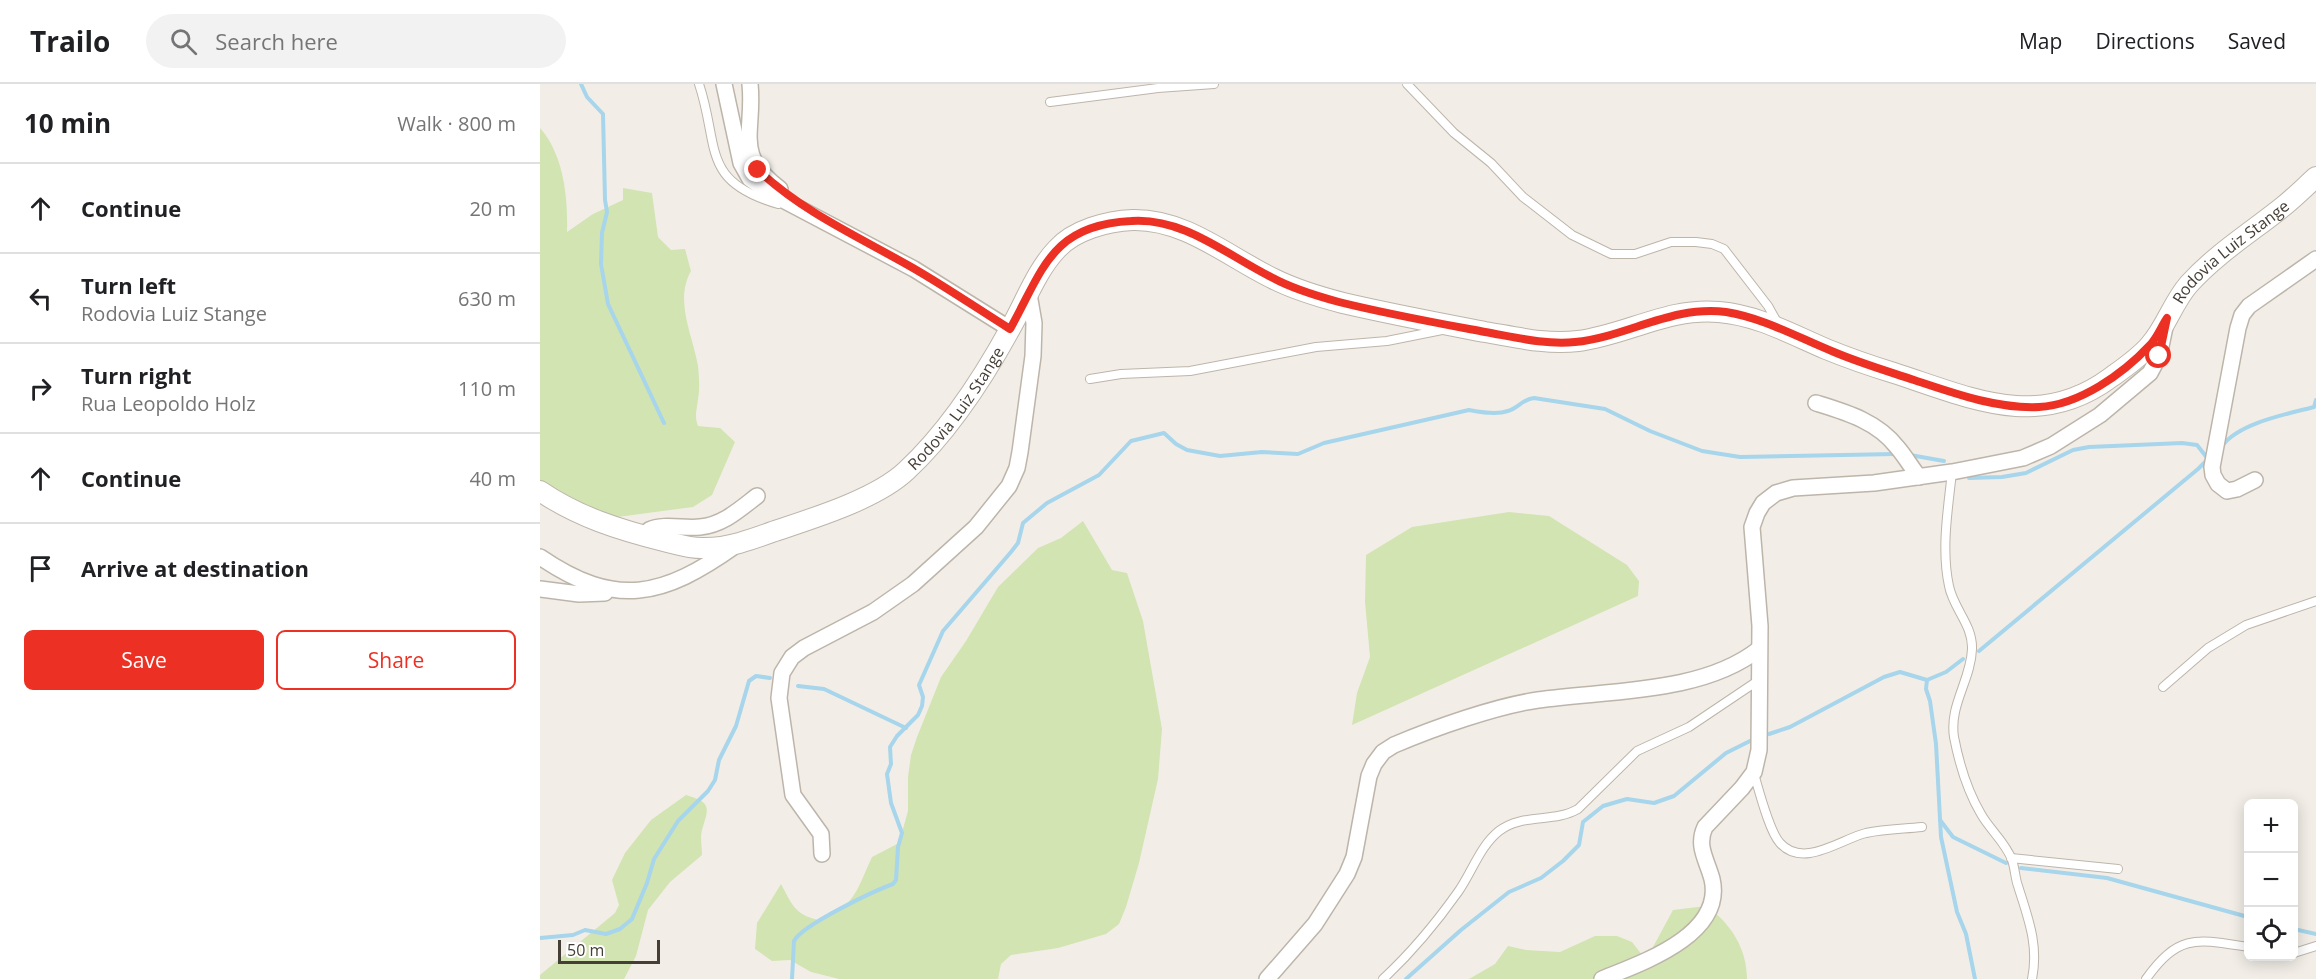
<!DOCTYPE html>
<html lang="en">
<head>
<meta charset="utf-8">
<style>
	:root { --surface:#fff; --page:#f2f2f2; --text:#202124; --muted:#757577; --line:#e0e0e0; --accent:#ec3124 }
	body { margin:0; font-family:"Open Sans",sans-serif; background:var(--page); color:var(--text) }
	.controls { position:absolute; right:18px; bottom:18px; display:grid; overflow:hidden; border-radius:9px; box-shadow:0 3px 15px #0003 }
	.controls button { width:54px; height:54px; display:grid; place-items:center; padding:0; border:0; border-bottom:2px solid var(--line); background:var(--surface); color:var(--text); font:30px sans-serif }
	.scale { position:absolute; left:18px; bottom:15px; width:102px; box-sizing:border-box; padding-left:6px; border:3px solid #453e36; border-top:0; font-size:16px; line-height:21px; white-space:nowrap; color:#453e36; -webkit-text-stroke:4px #fff; paint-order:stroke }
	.stop { position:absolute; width:18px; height:18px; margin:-14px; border:4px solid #ec3124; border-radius:50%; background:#fff }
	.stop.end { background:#ec3124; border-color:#fff; box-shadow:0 2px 6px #0008 }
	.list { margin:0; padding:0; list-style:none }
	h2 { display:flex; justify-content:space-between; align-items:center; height:78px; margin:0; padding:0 24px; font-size:26px }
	h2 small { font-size:20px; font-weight:400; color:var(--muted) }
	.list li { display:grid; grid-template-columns:39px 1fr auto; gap:18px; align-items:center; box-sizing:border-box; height:90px; padding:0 24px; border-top:2px solid var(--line) }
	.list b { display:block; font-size:22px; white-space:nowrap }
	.list p { margin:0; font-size:20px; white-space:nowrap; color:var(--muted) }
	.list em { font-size:20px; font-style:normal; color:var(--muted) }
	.actions { display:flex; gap:12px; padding:18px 24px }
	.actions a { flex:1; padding:14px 0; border:2px solid var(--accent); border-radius:9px; text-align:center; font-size:21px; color:var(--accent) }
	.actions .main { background:var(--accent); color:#fff }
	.icon { flex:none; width:33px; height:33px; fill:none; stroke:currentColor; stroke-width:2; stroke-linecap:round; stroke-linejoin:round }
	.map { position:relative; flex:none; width:1776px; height:895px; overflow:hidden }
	header { display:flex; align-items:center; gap:36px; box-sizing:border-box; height:84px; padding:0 30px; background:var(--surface); border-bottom:2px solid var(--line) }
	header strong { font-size:28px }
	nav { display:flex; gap:33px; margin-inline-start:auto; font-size:21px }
	.search { width:420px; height:54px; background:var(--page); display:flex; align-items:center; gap:15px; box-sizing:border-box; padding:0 21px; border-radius:33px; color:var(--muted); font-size:22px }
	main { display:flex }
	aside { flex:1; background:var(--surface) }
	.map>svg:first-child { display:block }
	.green { fill:#d2e4b2 }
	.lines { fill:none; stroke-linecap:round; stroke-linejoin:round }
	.stream { stroke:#a7d5eb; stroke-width:4 }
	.service-casing { stroke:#bdb5aa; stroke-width:10 }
	.minor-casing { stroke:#bdb5aa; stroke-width:18 }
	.tertiary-casing { stroke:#bdb5aa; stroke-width:22 }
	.service { stroke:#fff; stroke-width:8 }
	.minor { stroke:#fff; stroke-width:15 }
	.tertiary { stroke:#fff; stroke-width:20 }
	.route { stroke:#ec3124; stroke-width:8 }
	.labels { text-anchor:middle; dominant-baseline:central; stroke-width:4.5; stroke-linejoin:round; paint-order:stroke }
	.street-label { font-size:16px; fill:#453e36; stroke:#fff }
</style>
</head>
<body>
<header>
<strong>Trailo</strong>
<div class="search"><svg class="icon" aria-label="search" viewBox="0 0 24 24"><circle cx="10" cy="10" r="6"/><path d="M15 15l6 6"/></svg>Search here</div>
<nav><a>Map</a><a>Directions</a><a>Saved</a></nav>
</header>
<main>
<aside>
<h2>10 min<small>Walk · 800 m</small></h2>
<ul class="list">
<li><svg class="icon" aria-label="ahead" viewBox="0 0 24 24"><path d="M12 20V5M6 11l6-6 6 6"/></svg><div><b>Continue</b></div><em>20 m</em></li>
<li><svg class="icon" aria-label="left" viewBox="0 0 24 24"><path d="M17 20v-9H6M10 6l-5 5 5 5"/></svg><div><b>Turn left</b><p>Rodovia Luiz Stange</p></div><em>630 m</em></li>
<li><svg class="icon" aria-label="right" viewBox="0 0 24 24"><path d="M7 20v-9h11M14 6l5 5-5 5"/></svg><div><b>Turn right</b><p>Rua Leopoldo Holz</p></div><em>110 m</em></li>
<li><svg class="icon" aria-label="ahead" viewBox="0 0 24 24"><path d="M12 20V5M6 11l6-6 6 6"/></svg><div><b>Continue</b></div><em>40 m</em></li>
<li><svg class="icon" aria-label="arrive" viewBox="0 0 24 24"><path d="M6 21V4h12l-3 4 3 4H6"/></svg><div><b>Arrive at destination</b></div></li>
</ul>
<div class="actions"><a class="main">Save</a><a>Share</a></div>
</aside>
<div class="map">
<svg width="1776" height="895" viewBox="0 0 1776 895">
	<rect width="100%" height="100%" fill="#f2eee7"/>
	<g class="green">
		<path d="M0,44C24,71 28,114 27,148L53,130L83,116V104L112,109L118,153L131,166L145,165L151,187C134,217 153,252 158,282C159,292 160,305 158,315C157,326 154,331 158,342L180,344L195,358L172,411L153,423L70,434L0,399Z"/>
		<path d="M969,428L1009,432L1087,481L1099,497L1098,512L812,641L817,609L830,573L825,518L826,471L872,443Z"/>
		<path d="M543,437L572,486L587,489L603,537L622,645L618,695L599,779L586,823L579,840L566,850L518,864L471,871L461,880L458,895H299L271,888L250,876L232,877L215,865L217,839L241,800C252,820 254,830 278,836C316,822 316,807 332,773L359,759L368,727V693L371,671L377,653L401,593L426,557L458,503L498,464L521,454Z"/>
		<path d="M146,711C172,719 169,723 162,746C160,753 162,763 162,771L130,798L108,826L96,872L84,895H0V891L75,829L79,821L72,796L85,769L111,736Z"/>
		<path d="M1166,822C1191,839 1207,865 1207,895H929L955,880L968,862L986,866L1020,868L1055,852H1077L1092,858L1106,876L1133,826Z"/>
	</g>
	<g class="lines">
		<g class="stream">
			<path d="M41,0L47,13L63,30L65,116L67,128L62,149L61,180L68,220L124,339"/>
			<path d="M1682,362C1699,339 1747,330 1774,323L1776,316"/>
			<path d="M1370,371L1404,377"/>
			<path d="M1429,394L1462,393L1486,389L1533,366L1549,363L1642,359L1657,361L1668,375L1658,385L1439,567"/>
			<path d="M1387,596L1386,605L1390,617L1396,660L1401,753L1417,828L1426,850L1435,895"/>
			<path d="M258,602L284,605L366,644"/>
			<path d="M1229,650L1250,643L1344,593L1360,588L1387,596L1406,588L1423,575"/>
			<path d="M1400,736L1413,753L1466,779"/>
			<path d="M1481,784L1567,794L1708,833"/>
			<path d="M1754,845L1776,850"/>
			<path d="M0,854L33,851L45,846L66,850L80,845L92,835L107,799L114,775L138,737L168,707L175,696L179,676L196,642L209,597L216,592L230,594"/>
			<path d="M252,895L254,857C262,841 334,807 353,800L356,796L358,763L362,749L351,719L347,690L351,680L350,663L357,652L378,631L382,622L383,613L379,601L403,547L471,468L478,459L483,439L507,419L559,391L591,357L624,349L636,360L647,366L680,372L722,368L758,370L784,359L929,326C941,328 956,331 968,327C978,324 983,315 994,314L1065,325L1110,347L1162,367L1200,373L1355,370"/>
			<path d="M866,895L921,846L969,808L1001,794L1023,777L1039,761L1043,738L1063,722L1080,717L1087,715L1114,719L1134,712L1186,669L1212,656"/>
		</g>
		<g class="service-casing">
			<g id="service">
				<path d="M159,0C180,63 160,97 238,120"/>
				<path d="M867,0L914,49L951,79L983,113L1032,151L1071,170H1095L1131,158H1156L1172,160L1184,165L1228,222L1237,238"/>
				<path d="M510,18L618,4L674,0"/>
				<path d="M550,295L581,290L650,287L776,263L847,257L902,246"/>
				<path d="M1412,388C1408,425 1401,465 1409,502C1413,524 1433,541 1432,565C1431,596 1409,621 1414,653C1419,679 1428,708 1441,730C1450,746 1466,759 1472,776C1475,784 1475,794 1478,802C1488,834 1499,861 1492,895"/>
				<path d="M1623,603L1668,564L1706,541L1776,517"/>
				<path d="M1214,690C1219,706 1229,747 1240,759C1263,785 1301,755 1326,749C1345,745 1363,745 1382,743"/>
				<path d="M1471,774L1578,785"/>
				<path d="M1754,869L1776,862"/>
				<path d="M843,895C871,869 896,839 918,808C932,788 940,762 959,747C982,729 1014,739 1038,725L1097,667L1149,643L1219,596"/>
				<path d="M1606,895C1639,849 1657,855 1708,863"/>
			</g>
		</g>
		<g class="minor-casing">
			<g id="minor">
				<path d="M184,0L201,79L210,95L228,108L374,185L470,245"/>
				<path d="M210,0C215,48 193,70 240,105"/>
				<path d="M1276,319C1305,328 1337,337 1357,363C1365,372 1371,383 1379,393"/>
				<path d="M1715,396L1697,405L1687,407L1678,400L1673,391L1672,383L1698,244L1702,231L1709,222L1776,175"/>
				<path d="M107,453L109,446C124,439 144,445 160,443C183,441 200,425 217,412"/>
				<path d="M0,473C76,525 123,513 195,462"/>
				<path d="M0,505L39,510L65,509"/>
				<path d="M282,770L281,750L253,711L239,614L242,589L252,573L264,564L333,528L373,500L436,443L469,402L477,384L480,368L493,272L494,239L489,210"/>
				<path d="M727,895L775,840L807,790L814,773L829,692L834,680L843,668L854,661C894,644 956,622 998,616C1068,606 1162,610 1219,565"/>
				<path d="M1062,895C1101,879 1185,851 1172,795C1167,776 1156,762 1165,743L1202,704L1214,688L1219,666L1220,542L1212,443L1217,429L1223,419L1236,409L1253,404L1334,399L1412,388L1483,374L1511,362L1560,331L1610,289L1619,272L1625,243"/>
			</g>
		</g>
		<g class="tertiary-casing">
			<g id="tertiary">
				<path id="s1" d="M0,407C38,433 80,446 124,457C137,460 151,465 165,464C189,464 213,455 235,447C274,434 336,415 366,387C409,347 442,296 470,245C485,219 496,187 517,165C534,146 567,137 593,136C646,135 688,173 734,195C756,206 780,213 803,219C850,230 898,239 945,248C975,253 1007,261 1038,257C1086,251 1129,223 1179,228C1217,231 1251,250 1286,265C1308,274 1331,282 1354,289C1431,314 1498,347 1570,294C1584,284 1599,274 1610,261C1626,243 1633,218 1649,200C1677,169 1713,147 1745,121C1756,112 1766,102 1776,93"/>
			</g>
		</g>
		<use href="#service" class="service"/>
		<use href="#minor" class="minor"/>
		<use href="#tertiary" class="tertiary"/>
	</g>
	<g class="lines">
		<path class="route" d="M218,86C264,129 319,153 373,184C406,203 438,225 470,245C503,186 511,141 591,137C644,133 688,172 733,194C753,205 777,212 799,218C847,230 897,239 945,248C974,253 1005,261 1035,258C1087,253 1132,221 1186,228C1224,234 1259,254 1294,268C1320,279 1347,287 1374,296C1413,309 1457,325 1499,323C1539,321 1583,290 1610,261C1617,254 1621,243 1627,234L1619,272"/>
	</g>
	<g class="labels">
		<g class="street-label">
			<text stroke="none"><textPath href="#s1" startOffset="1948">Rodovia Luiz Stange</textPath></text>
			<text stroke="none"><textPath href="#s1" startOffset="474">Rodovia Luiz Stange</textPath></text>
		</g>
	</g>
</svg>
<div class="controls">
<button>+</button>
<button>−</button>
<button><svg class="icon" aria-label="locate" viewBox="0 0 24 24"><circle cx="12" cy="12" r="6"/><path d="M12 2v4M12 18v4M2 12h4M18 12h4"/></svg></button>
</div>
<div class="scale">50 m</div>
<div class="stop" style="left:1619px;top:272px"></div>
<div class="stop end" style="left:218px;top:86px"></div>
</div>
</main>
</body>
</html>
